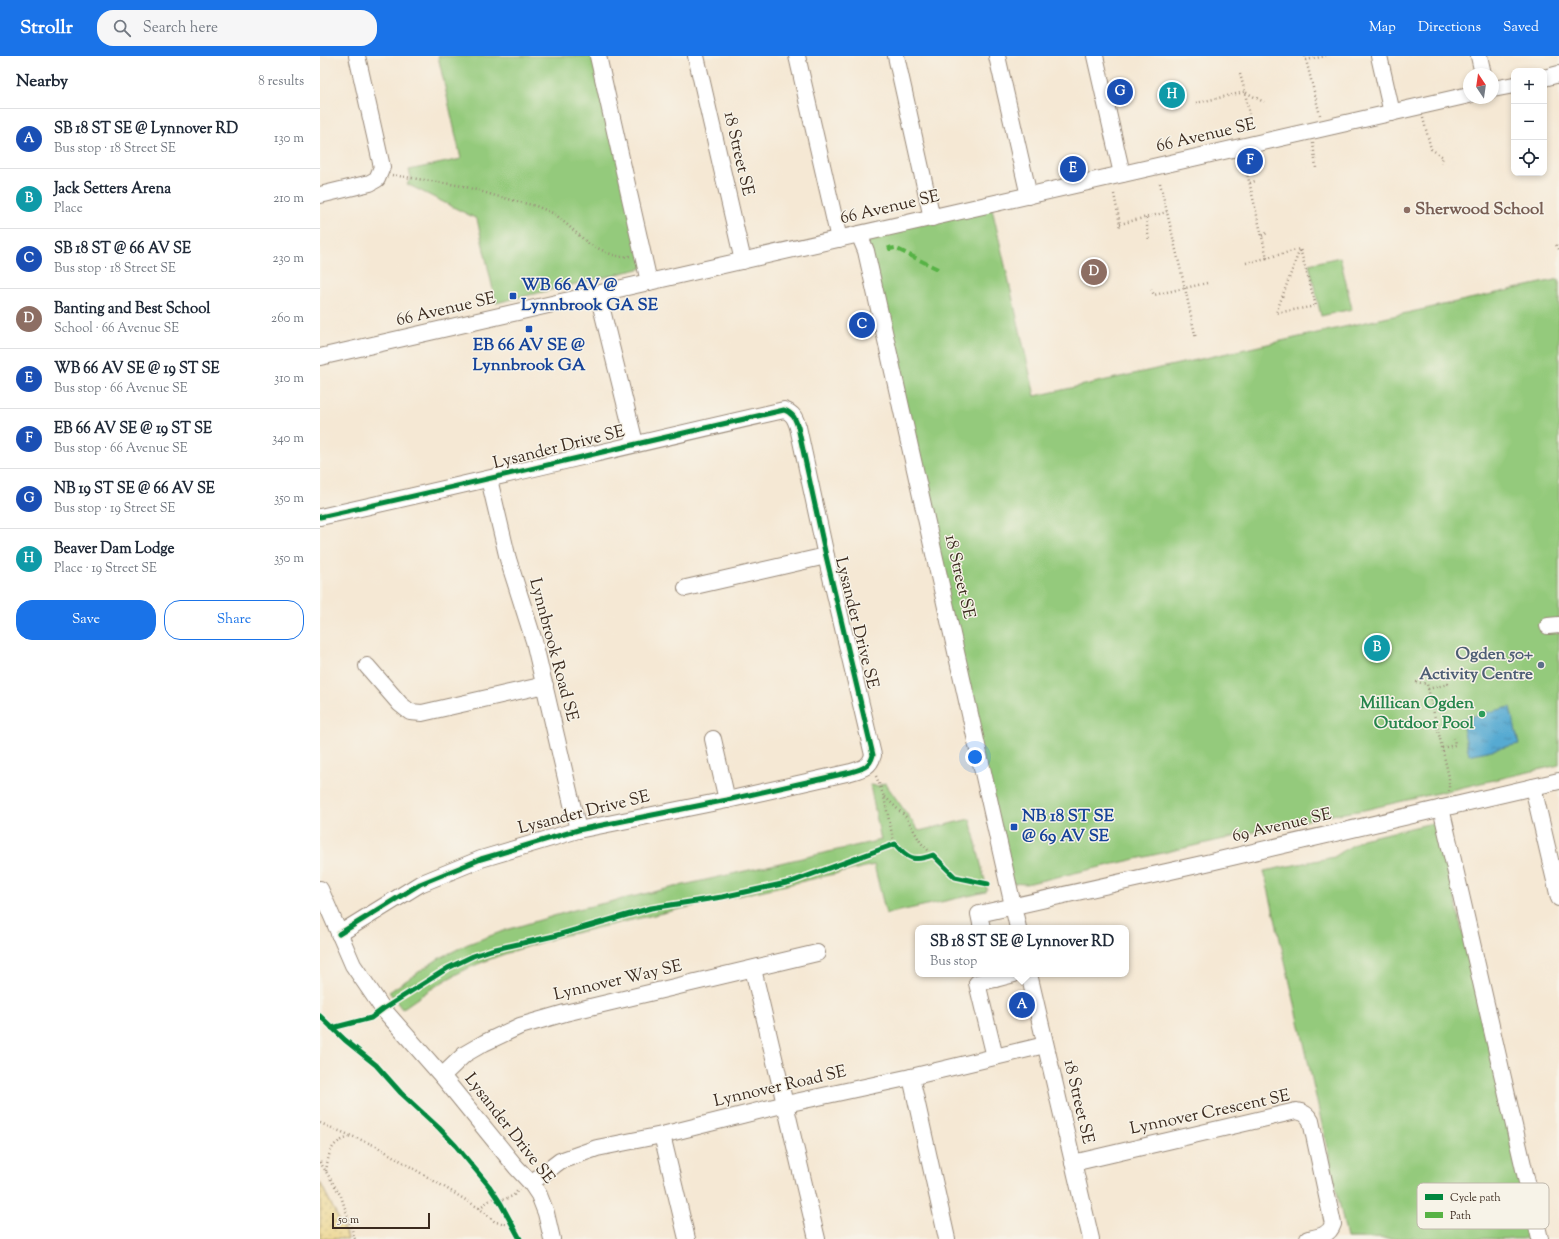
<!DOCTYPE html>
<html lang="en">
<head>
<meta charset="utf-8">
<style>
	:root { --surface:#fff; --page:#f6f6f7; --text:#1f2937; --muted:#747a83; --line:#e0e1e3; --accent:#1a73e8 }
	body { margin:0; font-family:"Sorts Mill Goudy",serif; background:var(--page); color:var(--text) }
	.controls { position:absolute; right:12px; top:12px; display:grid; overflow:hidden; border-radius:8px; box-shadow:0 2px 6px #0003 }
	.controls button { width:36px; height:36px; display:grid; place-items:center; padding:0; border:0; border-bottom:1px solid var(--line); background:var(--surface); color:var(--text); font:20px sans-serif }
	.compass { position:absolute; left:1143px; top:12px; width:36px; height:36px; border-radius:50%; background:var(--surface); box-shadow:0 2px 6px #0003; rotate:347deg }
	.scale { position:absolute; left:12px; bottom:10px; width:98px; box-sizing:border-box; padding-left:4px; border:2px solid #3b2a1e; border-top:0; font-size:11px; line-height:14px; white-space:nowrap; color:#3b2a1e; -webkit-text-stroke:3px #f7f3e8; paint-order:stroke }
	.you { position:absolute; left:655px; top:701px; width:14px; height:14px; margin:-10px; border:3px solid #fff; border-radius:50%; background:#1a73e8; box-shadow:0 0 0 6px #1a73e833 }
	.badge { display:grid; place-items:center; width:26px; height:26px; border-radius:50%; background:var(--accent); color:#fff; font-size:13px; font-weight:700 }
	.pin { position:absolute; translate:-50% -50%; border:2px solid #fff; box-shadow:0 1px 4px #0006 }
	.popup { position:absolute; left:595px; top:869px; width:214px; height:52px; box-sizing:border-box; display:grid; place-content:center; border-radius:8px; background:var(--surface); filter:drop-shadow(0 1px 3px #0005); font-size:13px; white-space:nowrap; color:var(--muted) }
	.popup b { font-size:15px; color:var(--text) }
	.popup::after { content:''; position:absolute; left:50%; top:100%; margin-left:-8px; border:8px solid transparent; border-top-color:var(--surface) }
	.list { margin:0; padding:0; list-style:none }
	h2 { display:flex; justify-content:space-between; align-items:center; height:52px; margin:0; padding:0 16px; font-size:17px }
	h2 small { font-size:13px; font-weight:400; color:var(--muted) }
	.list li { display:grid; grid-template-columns:26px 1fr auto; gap:12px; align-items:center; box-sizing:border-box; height:60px; padding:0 16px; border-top:1px solid var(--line) }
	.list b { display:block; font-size:15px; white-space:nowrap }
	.list p { margin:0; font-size:13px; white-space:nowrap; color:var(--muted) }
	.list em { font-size:13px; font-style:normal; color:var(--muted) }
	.actions { display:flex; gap:8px; padding:12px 16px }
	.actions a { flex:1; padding:9px 0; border:1px solid var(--accent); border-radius:16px; text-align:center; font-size:14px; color:var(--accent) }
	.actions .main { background:var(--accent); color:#fff }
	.icon { flex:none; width:22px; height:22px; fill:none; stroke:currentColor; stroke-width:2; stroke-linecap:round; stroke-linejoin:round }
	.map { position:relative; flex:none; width:1239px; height:1183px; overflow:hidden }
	header { display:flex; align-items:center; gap:24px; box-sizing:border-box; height:56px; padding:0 20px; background:var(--accent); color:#fff }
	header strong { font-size:19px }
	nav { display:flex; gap:22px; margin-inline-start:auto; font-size:14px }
	.search { width:280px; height:36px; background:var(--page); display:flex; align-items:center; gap:10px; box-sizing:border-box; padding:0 14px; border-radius:16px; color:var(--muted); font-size:15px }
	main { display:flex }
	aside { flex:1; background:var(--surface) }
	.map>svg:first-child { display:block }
	.sand { fill:url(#sand-dots); stroke:#94825e }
	.green { fill:#94ca7c; stroke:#687a4d }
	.water { fill:url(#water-ripples); stroke:#496a78 }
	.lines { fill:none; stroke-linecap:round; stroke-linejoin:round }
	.minor-casing { stroke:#988979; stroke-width:18 }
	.path { stroke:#988979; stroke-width:2.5; stroke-dasharray:1 3; stroke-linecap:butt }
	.minor { stroke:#fff; stroke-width:16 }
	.quiet { stroke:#57b245; stroke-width:4; stroke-dasharray:8 4; stroke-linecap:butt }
	.cycleway-casing { stroke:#f7f3e8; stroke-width:8 }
	.cycleway { stroke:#00873e; stroke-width:5 }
	.education-dot { fill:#8d6e63; stroke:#f7f3e8; stroke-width:1.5 }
	.transit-dot { fill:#1a4fb4; stroke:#f7f3e8; stroke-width:1.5 }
	.service-dot { fill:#5c6f8a; stroke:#f7f3e8; stroke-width:1.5 }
	.leisure-dot { fill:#2e9e5b; stroke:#f7f3e8; stroke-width:1.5 }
	.labels { text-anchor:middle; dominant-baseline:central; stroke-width:3; stroke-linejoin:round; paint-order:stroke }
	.street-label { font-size:17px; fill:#3b2a1e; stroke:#f7f3e8 }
	.education-label { font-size:17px; font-weight:bold; fill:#785e54; stroke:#f7f3e8; text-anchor:start }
	.transit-label { font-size:17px; font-weight:bold; fill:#164399; stroke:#f7f3e8; text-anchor:start }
	.service-label { font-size:17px; font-weight:bold; fill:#4e5e75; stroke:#f7f3e8; text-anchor:end }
	.leisure-label { font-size:17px; font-weight:bold; fill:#27864d; stroke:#f7f3e8; text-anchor:end }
	.key { fill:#f7f3e8; stroke:#bfb7ab; stroke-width:1 }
	.key-label { font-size:11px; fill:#3b2a1e }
</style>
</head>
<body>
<header>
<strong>Strollr</strong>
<div class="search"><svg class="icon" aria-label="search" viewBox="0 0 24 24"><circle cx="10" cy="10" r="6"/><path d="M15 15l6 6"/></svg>Search here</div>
<nav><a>Map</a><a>Directions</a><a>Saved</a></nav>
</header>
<main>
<aside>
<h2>Nearby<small>8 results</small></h2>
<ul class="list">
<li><span class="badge" style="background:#1a4fb4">A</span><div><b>SB 18 ST SE @ Lynnover RD</b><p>Bus stop · 18 Street SE</p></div><em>130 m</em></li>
<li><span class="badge" style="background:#0f9aa8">B</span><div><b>Jack Setters Arena</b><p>Place</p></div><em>210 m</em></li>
<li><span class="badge" style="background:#1a4fb4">C</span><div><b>SB 18 ST @ 66 AV SE</b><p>Bus stop · 18 Street SE</p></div><em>230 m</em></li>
<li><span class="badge" style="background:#8d6e63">D</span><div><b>Banting and Best School</b><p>School · 66 Avenue SE</p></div><em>260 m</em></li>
<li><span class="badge" style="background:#1a4fb4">E</span><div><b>WB 66 AV SE @ 19 ST SE</b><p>Bus stop · 66 Avenue SE</p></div><em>310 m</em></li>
<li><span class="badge" style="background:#1a4fb4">F</span><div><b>EB 66 AV SE @ 19 ST SE</b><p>Bus stop · 66 Avenue SE</p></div><em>340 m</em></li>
<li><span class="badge" style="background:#1a4fb4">G</span><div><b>NB 19 ST SE @ 66 AV SE</b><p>Bus stop · 19 Street SE</p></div><em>350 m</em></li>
<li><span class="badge" style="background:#0f9aa8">H</span><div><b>Beaver Dam Lodge</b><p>Place · 19 Street SE</p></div><em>350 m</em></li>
</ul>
<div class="actions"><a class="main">Save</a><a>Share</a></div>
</aside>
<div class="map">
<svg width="1239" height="1183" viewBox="0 0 1239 1183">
	<defs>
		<pattern id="sand-dots" width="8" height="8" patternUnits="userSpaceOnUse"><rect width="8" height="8" fill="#eeda9e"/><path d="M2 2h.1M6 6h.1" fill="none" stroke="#cdbb88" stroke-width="1.8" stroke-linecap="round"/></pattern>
		<pattern id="water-ripples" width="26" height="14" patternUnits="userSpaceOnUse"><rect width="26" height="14" fill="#57aad2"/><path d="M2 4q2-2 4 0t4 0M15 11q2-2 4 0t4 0" fill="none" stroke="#498baa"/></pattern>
	</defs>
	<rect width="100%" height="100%" fill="#f7f3e8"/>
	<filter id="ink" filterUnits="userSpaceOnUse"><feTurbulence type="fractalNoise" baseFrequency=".025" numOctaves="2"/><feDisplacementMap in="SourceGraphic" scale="8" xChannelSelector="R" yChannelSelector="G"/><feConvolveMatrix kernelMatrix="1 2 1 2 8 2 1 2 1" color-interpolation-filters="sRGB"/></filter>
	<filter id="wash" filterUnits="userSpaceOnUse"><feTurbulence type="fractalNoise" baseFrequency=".012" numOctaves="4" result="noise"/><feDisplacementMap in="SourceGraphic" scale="16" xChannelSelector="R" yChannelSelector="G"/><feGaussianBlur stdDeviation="0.9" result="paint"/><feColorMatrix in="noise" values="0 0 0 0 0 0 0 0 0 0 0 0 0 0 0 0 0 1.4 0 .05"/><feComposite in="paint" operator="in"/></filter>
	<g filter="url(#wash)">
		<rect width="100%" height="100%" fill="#f5e8d4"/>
		<path class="sand" d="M0,1126L28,1182V1183H0Z"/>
		<g class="green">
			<path d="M118,0H279L327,211L176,247L157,163L87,128L91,122L89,114L141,103Z"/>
			<path d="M671,148L715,340L1239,223V709L1044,754L1005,760L706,828L688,827L539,178Z"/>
			<path d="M1020,201L1032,253L1001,260L989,208Z"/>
			<path d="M565,727L599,775L650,763L667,833L666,836L566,858L554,809L237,881C210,890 184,897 158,908C131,919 106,936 82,953L69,936L118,903L148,888L186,874L254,854L561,784L550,729L557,730Z"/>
			<path d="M1117,766L1214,1183L1027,1182L984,987L944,815L1014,801L1042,783Z"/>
		</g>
		<path class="water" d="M1190,651L1199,688L1149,699L1141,663Z"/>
	</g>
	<g filter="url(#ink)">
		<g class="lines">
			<g class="minor-casing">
				<g id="minor">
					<path d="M278,0L329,226"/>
					<path d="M376,0L423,205"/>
					<path d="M477,0L519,183"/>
					<path d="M576,0L612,162"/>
					<path d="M677,0L709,140"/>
					<path d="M775,0L802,118"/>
					<path d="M1059,0L1072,57"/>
					<path d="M1159,0L1163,18"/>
					<path d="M1224,22L1239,18"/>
					<path d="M1173,33L1194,29"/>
					<path d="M0,139L50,127L57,123L62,111L37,0"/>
					<path d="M539,178L546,195L698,872"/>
					<path d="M278,238L315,387"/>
					<path d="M0,301L1149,39"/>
					<path d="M169,423L188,503L214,585L258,774"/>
					<path d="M0,461C155,427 309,389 464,354C473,357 475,362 478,371L506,500L553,699C550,711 542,713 531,716L407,744L258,774L161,803L100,828L19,878"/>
					<path d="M366,532L506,500"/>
					<path d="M1228,570L1239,569"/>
					<path d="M47,610L80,648L90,656L102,657L225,629"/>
					<path d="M393,683L407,744"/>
					<path d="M1213,731L1239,842"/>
					<path d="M1121,752L1220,1183"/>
					<path d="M0,833L33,909L63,953L122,1020L196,1111L211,1127L219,1139L226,1157L232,1183"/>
					<path d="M662,872L659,858L882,808L1239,725"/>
					<path d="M433,913L497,1183"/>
					<path d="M674,918L675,923L657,927L675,1001"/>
					<path d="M709,918L771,1183"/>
					<path d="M675,923L694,918"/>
					<path d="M122,1020L145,998L164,987L200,970L245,957L497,897"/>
					<path d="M591,1021L627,1183"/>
					<path d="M342,1079L367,1183"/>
					<path d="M753,1107L976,1055C983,1056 987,1058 991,1065L1013,1168C1009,1180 998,1181 988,1183"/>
					<path d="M211,1127L240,1105L277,1092L342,1079L466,1048L591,1021L725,989"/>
				</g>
			</g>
			<g class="path">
				<path d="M985,0L1000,59"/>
				<path d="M986,4L1006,0"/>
				<path d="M920,18L925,36L944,46"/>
				<path d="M876,47L925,36L929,58"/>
				<path d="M1103,62L1111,93L1123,101L1121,107"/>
				<path d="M993,87L996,112"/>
				<path d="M924,104L947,202L980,193L996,250L956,257L980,193"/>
				<path d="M72,119L143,130L176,140L216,150L235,158L269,188L288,197L300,201L310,200"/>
				<path d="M840,127L865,232L876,283"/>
				<path d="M930,127L935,125"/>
				<path d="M794,138L800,168L799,172"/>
				<path d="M826,162L829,185"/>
				<path d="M800,168L847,156"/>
				<path d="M942,180L947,177"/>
				<path d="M1236,189L1239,193"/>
				<path d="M926,207L947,202"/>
				<path d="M831,233L834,239L887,227"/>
				<path d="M1096,626L1107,628L1129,721V735"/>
				<path d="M1108,633L1128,628L1129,630"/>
				<path d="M1122,692L1135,689L1134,682"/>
				<path d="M556,720L564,741L572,778L575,788"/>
				<path d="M565,741L586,761L601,787L613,799"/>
				<path d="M0,1067L56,1090L159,1152L175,1166L192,1169"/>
				<path d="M0,1106L21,1140L35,1183"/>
				<path d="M6,1115C9,1096 10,1086 31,1081"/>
				<path d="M179,1145L193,1140L199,1133"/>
				<path d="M159,1152L176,1140"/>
			</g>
			<use href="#minor" class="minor"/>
			<path class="quiet" d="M569,190L570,193L575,192L618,213"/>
			<g class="cycleway-casing">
				<g id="cycleway">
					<path d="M0,461C155,427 309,389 464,354C473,357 475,362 478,371L506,500L553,699C550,711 542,713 531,716L407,744L258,774L161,803L100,828L19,878"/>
					<path d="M0,960L25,984L56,1009L81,1037L119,1072L136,1090L169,1130L181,1148L200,1183"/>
					<path d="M12,972L51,962L63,953L128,912L153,900L171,894L234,880L331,852L402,841L471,826L575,788C588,803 594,806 613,799L635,821L668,828"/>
				</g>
			</g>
			<use href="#cycleway" class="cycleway"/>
		</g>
	</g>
	<circle class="education-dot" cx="1087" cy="154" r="4"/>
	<g class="transit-dot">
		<rect x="189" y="236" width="8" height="8" rx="2"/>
		<rect x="205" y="269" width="8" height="8" rx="2"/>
		<rect x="690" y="767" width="8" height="8" rx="2"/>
	</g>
	<circle class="service-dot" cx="1221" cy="609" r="4"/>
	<circle class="leisure-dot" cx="1162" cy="658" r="4"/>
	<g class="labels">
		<g class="street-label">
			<text transform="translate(886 80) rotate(-13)">66 Avenue SE</text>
			<text transform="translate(418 98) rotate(77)">18 Street SE</text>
			<text transform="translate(570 152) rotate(-13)">66 Avenue SE</text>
			<text transform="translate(126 254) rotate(-13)">66 Avenue SE</text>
			<text transform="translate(239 392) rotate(-14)">Lysander Drive SE</text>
			<text transform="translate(639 521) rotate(77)">18 Street SE</text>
			<text transform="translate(536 567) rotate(76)">Lysander Drive SE</text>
			<text transform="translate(233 594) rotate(75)">Lynnbrook Road SE</text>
			<text transform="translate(264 757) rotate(-14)">Lysander Drive SE</text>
			<text transform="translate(962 770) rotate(-13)">69 Avenue SE</text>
			<text transform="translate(298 925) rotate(-13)">Lynnover Way SE</text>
			<text transform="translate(460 1031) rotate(-13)">Lynnover Road SE</text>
			<text transform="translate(758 1046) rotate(77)">18 Street SE</text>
			<text transform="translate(890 1057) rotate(-12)">Lynnover Crescent SE</text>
			<text transform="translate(189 1073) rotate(52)">Lysander Drive SE</text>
		</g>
		<g class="education-label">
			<text x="1095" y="154">Sherwood School</text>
		</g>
		<g class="transit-label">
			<text x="201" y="230">WB 66 AV @<tspan x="201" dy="20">Lynnbrook GA SE</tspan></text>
			<text x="209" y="290" text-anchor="middle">EB 66 AV SE @<tspan x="209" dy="20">Lynnbrook GA</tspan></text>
			<text x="702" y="761">NB 18 ST SE<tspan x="702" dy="20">@ 69 AV SE</tspan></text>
		</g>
		<g class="service-label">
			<text x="1213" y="599">Ogden 50+<tspan x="1213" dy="20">Activity Centre</tspan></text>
		</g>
		<g class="leisure-label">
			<text x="1154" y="648">Millican Ogden<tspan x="1154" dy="20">Outdoor Pool</tspan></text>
		</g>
	</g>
	<rect x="1097" y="1127" width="132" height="46" rx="6" class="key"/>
	<rect x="1105" y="1138" width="18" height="6" fill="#00873e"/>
	<rect x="1105" y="1156" width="18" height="6" fill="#57b245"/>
	<g class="key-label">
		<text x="1130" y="1145">Cycle path</text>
		<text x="1130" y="1163">Path</text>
	</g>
</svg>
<div class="controls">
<button>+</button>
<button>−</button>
<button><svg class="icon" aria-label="locate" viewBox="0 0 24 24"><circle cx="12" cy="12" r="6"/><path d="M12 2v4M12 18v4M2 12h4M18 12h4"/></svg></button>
</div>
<svg class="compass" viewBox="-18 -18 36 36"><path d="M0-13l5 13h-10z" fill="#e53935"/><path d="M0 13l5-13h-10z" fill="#747a83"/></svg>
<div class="scale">50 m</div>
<div class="you"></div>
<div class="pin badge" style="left:702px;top:949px;background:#1a4fb4">A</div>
<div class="popup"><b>SB 18 ST SE @ Lynnover RD</b>Bus stop</div>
<div class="pin badge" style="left:1057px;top:592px;background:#0f9aa8">B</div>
<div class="pin badge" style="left:542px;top:269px;background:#1a4fb4">C</div>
<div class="pin badge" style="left:774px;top:216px;background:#8d6e63">D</div>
<div class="pin badge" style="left:753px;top:113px;background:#1a4fb4">E</div>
<div class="pin badge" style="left:930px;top:105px;background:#1a4fb4">F</div>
<div class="pin badge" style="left:800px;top:36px;background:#1a4fb4">G</div>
<div class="pin badge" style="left:852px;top:39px;background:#0f9aa8">H</div>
</div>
</main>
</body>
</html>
